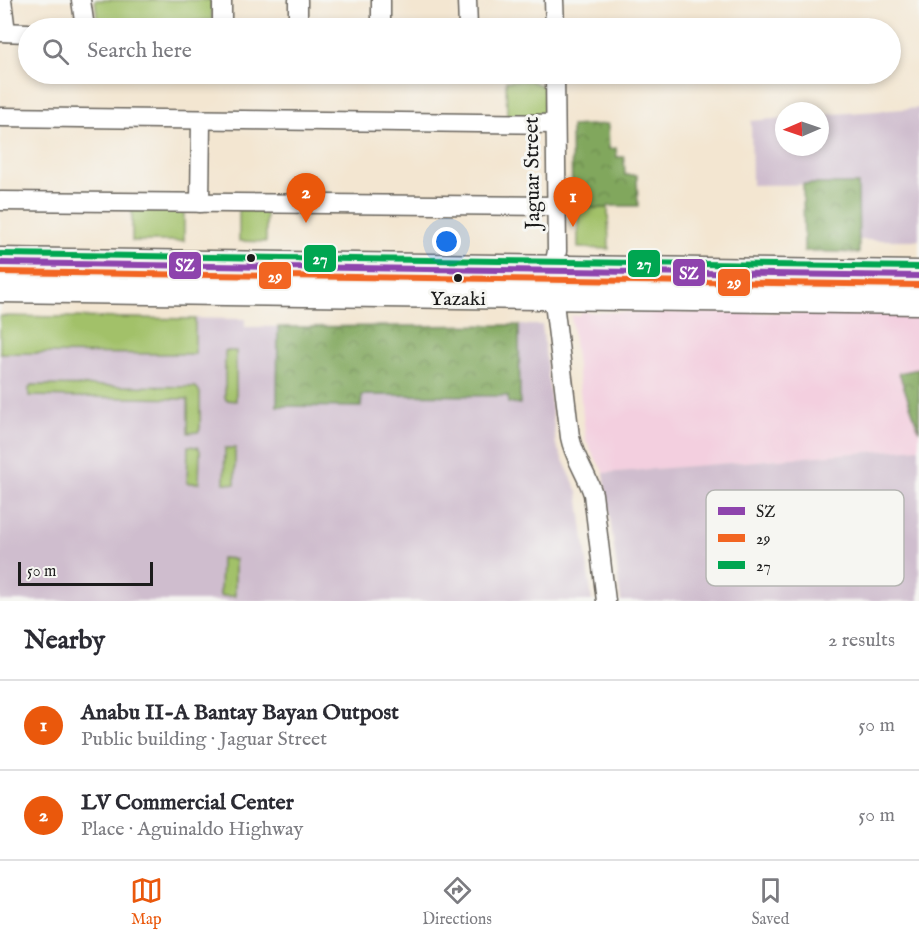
<!DOCTYPE html>
<html lang="en">
<head>
<meta charset="utf-8">
<style>
	:root { --surface:#fff; --page:#f7f7f7; --text:#2b2b33; --muted:#7c7c81; --line:#e1e1e2; --accent:#ea580c }
	body { margin:0; font-family:"IM FELL English",serif; background:var(--page); color:var(--text) }
	.compass { position:absolute; left:775px; top:102px; width:54px; height:54px; border-radius:50%; background:var(--surface); box-shadow:0 3px 9px #0003; rotate:268deg }
	.scale { position:absolute; left:18px; bottom:15px; width:135px; box-sizing:border-box; padding-left:6px; border:3px solid #1c1c1c; border-top:0; font-size:16px; line-height:21px; white-space:nowrap; color:#1c1c1c; -webkit-text-stroke:4px #f6f6f2; paint-order:stroke }
	.you { position:absolute; left:447px; top:242px; width:21px; height:21px; margin:-15px; border:4px solid #fff; border-radius:50%; background:#1a73e8; box-shadow:0 0 0 9px #1a73e833 }
	.badge { display:grid; place-items:center; width:39px; height:39px; border-radius:50%; background:var(--accent); color:#fff; font-size:20px; font-weight:700 }
	.pin { position:absolute; translate:-50% -50px; filter:drop-shadow(0 2px 3px #0008) }
	.pin::after { content:''; position:absolute; top:32px; width:21px; height:18px; background:inherit; clip-path:polygon(0 0,100% 0,50% 100%) }
	.list { margin:0; padding:0; list-style:none }
	h2 { display:flex; justify-content:space-between; align-items:center; height:78px; margin:0; padding:0 24px; font-size:26px }
	h2 small { font-size:20px; font-weight:400; color:var(--muted) }
	.list li { display:grid; grid-template-columns:39px 1fr auto; gap:18px; align-items:center; box-sizing:border-box; height:90px; padding:0 24px; border-top:2px solid var(--line) }
	.list b { display:block; font-size:22px; white-space:nowrap }
	.list p { margin:0; font-size:20px; white-space:nowrap; color:var(--muted) }
	.list em { font-size:20px; font-style:normal; color:var(--muted) }
	.icon { flex:none; width:33px; height:33px; fill:none; stroke:currentColor; stroke-width:2; stroke-linecap:round; stroke-linejoin:round }
	.map { position:relative; flex:none; width:919px; height:601px; overflow:hidden }
	.search { position:absolute; background:var(--surface); box-shadow:0 3px 9px #0003; left:18px; right:18px; top:18px; height:66px; display:flex; align-items:center; gap:15px; box-sizing:border-box; padding:0 21px; border-radius:33px; color:var(--muted); font-size:22px }
	.sheet { height:258px; background:var(--surface) }
	nav { display:flex; justify-content:space-around; align-items:center; box-sizing:border-box; height:84px; border-top:2px solid var(--line); background:var(--surface); font-size:16px; color:var(--muted) }
	nav a { display:grid; justify-items:center; gap:3px }
	nav .on { color:var(--accent) }
	.map>svg:first-child { display:block }
	.built { fill:#f3cfdf }
	.industrial { fill:#cfbdce }
	.green { fill:#a2c169; stroke:#5f6e42; stroke-width:1.5 }
	.forest { fill:url(#forest-crowns); stroke:#4e623c; stroke-width:1.5 }
	.lines { fill:none; stroke-linecap:round; stroke-linejoin:round }
	.minor-casing { stroke:#67635b; stroke-width:21 }
	.trunk-casing { stroke:#67635b; stroke-width:33 }
	.minor { stroke:#fff; stroke-width:18 }
	.trunk { stroke:#fff; stroke-width:30 }
	.bus-1-casing { stroke:#f6f6f2; stroke-width:10 }
	.bus-2-casing { stroke:#f6f6f2; stroke-width:10 }
	.bus-3-casing { stroke:#f6f6f2; stroke-width:10 }
	.bus-1 { stroke:#8e44ad; stroke-width:6 }
	.bus-2 { stroke:#f26522; stroke-width:6 }
	.bus-3 { stroke:#00a651; stroke-width:6 }
	.bus-dot { fill:#1c1c1c; stroke:#f6f6f2; stroke-width:2 }
	.labels { text-anchor:middle; dominant-baseline:central; stroke-width:6; stroke-linejoin:round; paint-order:stroke }
	.bus-label { font-size:20px; fill:#1c1c1c; stroke:#f6f6f2 }
	.street-label { font-size:21px; fill:#1c1c1c; stroke:#f6f6f2 }
	.key { fill:#f6f6f2; stroke:#b5b5b2; stroke-width:1.5 }
	.key-label { font-size:16px; fill:#1c1c1c }
	.line-badge { stroke:#f6f6f2; stroke-width:2 }
	.badge-label { font-size:16px; text-anchor:middle; font-weight:bold; fill:#fff }
</style>
</head>
<body>
<div class="map">
<svg width="919" height="601" viewBox="0 0 919 601">
	<defs>
		<pattern id="forest-crowns" width="20" height="18" patternUnits="userSpaceOnUse" patternTransform="scale(1.5)"><rect width="20" height="18" fill="#81a75d"/><path d="M2 6a3 3 0 1 1 6 0M12 15a3 3 0 1 1 6 0" fill="none" stroke="#69874c"/></pattern>
	</defs>
	<rect width="100%" height="100%" fill="#f6f6f2"/>
	<filter id="ink" filterUnits="userSpaceOnUse"><feTurbulence type="fractalNoise" baseFrequency=".0167" numOctaves="2"/><feDisplacementMap in="SourceGraphic" scale="12" xChannelSelector="R" yChannelSelector="G"/><feConvolveMatrix kernelMatrix="1 2 1 2 8 2 1 2 1" color-interpolation-filters="sRGB"/></filter>
	<filter id="wash" filterUnits="userSpaceOnUse"><feTurbulence type="fractalNoise" baseFrequency=".008" numOctaves="4" result="noise"/><feDisplacementMap in="SourceGraphic" scale="24" xChannelSelector="R" yChannelSelector="G"/><feGaussianBlur stdDeviation="1.35" result="paint"/><feColorMatrix in="noise" values="0 0 0 0 0 0 0 0 0 0 0 0 0 0 0 0 0 1.4 0 .05"/><feComposite in="paint" operator="in"/></filter>
	<g filter="url(#wash)">
		<rect width="100%" height="100%" fill="#f3e6d1"/>
		<path class="built" d="M581,312L919,313V369L899,374L919,431V448L604,473L586,441L571,316L580,315Z"/>
		<g class="industrial">
			<path d="M919,108V240H858V184L752,185L751,121L784,118V147H820V115Z"/>
			<path d="M0,316L245,319V327L542,325L556,445L578,492L592,601H0Z"/>
			<path d="M919,448V601H621L604,473Z"/>
		</g>
		<g class="green">
			<path d="M95,0H211L212,20L98,25Z"/>
			<path d="M506,81H530L546,87L543,117L507,118Z"/>
			<rect x="132" y="208" width="52" height="33"/>
			<path d="M578,208H608L609,249L578,248Z"/>
			<path d="M239,209H266V242L239,241Z"/>
			<path d="M0,316L195,319V354L0,353Z"/>
			<path d="M225,351H236V401L226,400L225,397Z"/>
			<path d="M32,385L195,387L198,389L200,393V429L198,432L188,433V399L29,396V388Z"/>
			<path d="M188,446L198,447L200,451L199,483H187Z"/>
			<path d="M225,448H235V484L224,483Z"/>
			<path d="M221,558L235,559V596H220Z"/>
		</g>
		<g class="forest">
			<path d="M608,124L609,149L616,148L617,157H624L625,175H637L638,206H609L608,208H572L571,126Z"/>
			<path d="M803,184H858L859,253L804,251Z"/>
			<path d="M519,325L520,404L508,403V396L362,395L361,407L277,406L278,327Z"/>
			<path d="M919,369V431L899,373Z"/>
		</g>
	</g>
	<g filter="url(#ink)">
		<g class="lines">
			<g class="minor-casing">
				<g id="minor">
					<path d="M2,0L6,32"/>
					<path d="M81,0L85,28"/>
					<path d="M222,0V28"/>
					<path d="M381,0V28"/>
					<path d="M467,0L468,28"/>
					<path d="M554,0L555,28"/>
					<path d="M298,28V0"/>
					<path d="M0,32L28,33"/>
					<path d="M555,74L557,251L553,271V294L570,437C574,458 587,474 593,494L606,601"/>
					<path d="M0,117L555,124"/>
					<path d="M0,201L557,206"/>
					<path d="M200,203L201,120"/>
				</g>
			</g>
			<g class="trunk-casing">
				<g id="trunk">
					<path d="M0,263L919,276"/>
					<path d="M0,287L919,299"/>
				</g>
			</g>
			<use href="#minor" class="minor"/>
			<use href="#trunk" class="trunk"/>
			<g class="bus-1-casing">
				<path id="bus-1" d="M0,263L919,276"/>
			</g>
			<g class="bus-2-casing">
				<path id="bus-2" d="M0,272L919,285"/>
			</g>
			<g class="bus-3-casing">
				<path id="bus-3" d="M0,254L919,267"/>
			</g>
			<use href="#bus-1" class="bus-1"/>
			<use href="#bus-2" class="bus-2"/>
			<use href="#bus-3" class="bus-3"/>
		</g>
	</g>
	<g class="bus-dot">
		<circle cx="251" cy="258" r="5"/>
		<circle cx="458" cy="278" r="5"/>
	</g>
	<g class="labels">
		<g class="bus-label">
			<text x="458" y="299">Yazaki</text>
		</g>
		<g class="street-label">
			<text transform="translate(533 173) rotate(-91)">Jaguar Street</text>
		</g>
	</g>
	<rect x="706" y="490" width="198" height="96" rx="9" class="key"/>
	<rect x="718" y="507" width="27" height="8" fill="#8e44ad"/>
	<rect x="718" y="534" width="27" height="8" fill="#f26522"/>
	<rect x="718" y="561" width="27" height="8" fill="#00a651"/>
	<g class="key-label">
		<text x="756" y="517">SZ</text>
		<text x="756" y="544">29</text>
		<text x="756" y="571">27</text>
	</g>
	<g class="line-badge">
		<rect x="303" y="244" width="34" height="29" rx="6" fill="#00a651"/>
		<rect x="627" y="249" width="34" height="29" rx="6" fill="#00a651"/>
		<rect x="168" y="251" width="34" height="29" rx="6" fill="#8e44ad"/>
		<rect x="672" y="258" width="34" height="29" rx="6" fill="#8e44ad"/>
		<rect x="258" y="261" width="34" height="29" rx="6" fill="#f26522"/>
		<rect x="717" y="268" width="34" height="29" rx="6" fill="#f26522"/>
	</g>
	<g class="badge-label">
		<text x="320" y="264">27</text>
		<text x="644" y="269">27</text>
		<text x="185" y="271">SZ</text>
		<text x="689" y="279">SZ</text>
		<text x="275" y="282">29</text>
		<text x="734" y="288">29</text>
	</g>
</svg>
<svg class="compass" viewBox="-18 -18 36 36"><path d="M0-13l5 13h-10z" fill="#e53935"/><path d="M0 13l5-13h-10z" fill="#7c7c81"/></svg>
<div class="scale">50 m</div>
<div class="you"></div>
<div class="pin badge" style="left:573px;top:227px">1</div>
<div class="pin badge" style="left:306px;top:223px">2</div>
<div class="search"><svg class="icon" aria-label="search" viewBox="0 0 24 24"><circle cx="10" cy="10" r="6"/><path d="M15 15l6 6"/></svg>Search here</div>
</div>
<section class="sheet">
<h2>Nearby<small>2 results</small></h2>
<ul class="list">
<li><span class="badge">1</span><div><b>Anabu II-A Bantay Bayan Outpost</b><p>Public building · Jaguar Street</p></div><em>50 m</em></li>
<li><span class="badge">2</span><div><b>LV Commercial Center</b><p>Place · Aguinaldo Highway</p></div><em>50 m</em></li>
</ul>
</section>
<nav>
<a class="on"><svg class="icon" aria-label="map" viewBox="0 0 24 24"><path d="M3 6l6-2 6 2 6-2v14l-6 2-6-2-6 2zM9 4v14M15 6v14"/></svg>Map</a>
<a><svg class="icon" aria-label="directions" viewBox="0 0 24 24"><path d="M12 3l9 9-9 9-9-9zM9 14v-3h6M13 9l2 2-2 2"/></svg>Directions</a>
<a><svg class="icon" aria-label="saved" viewBox="0 0 24 24"><path d="M7 4h10v16l-5-4-5 4z"/></svg>Saved</a>
</nav>
</body>
</html>
